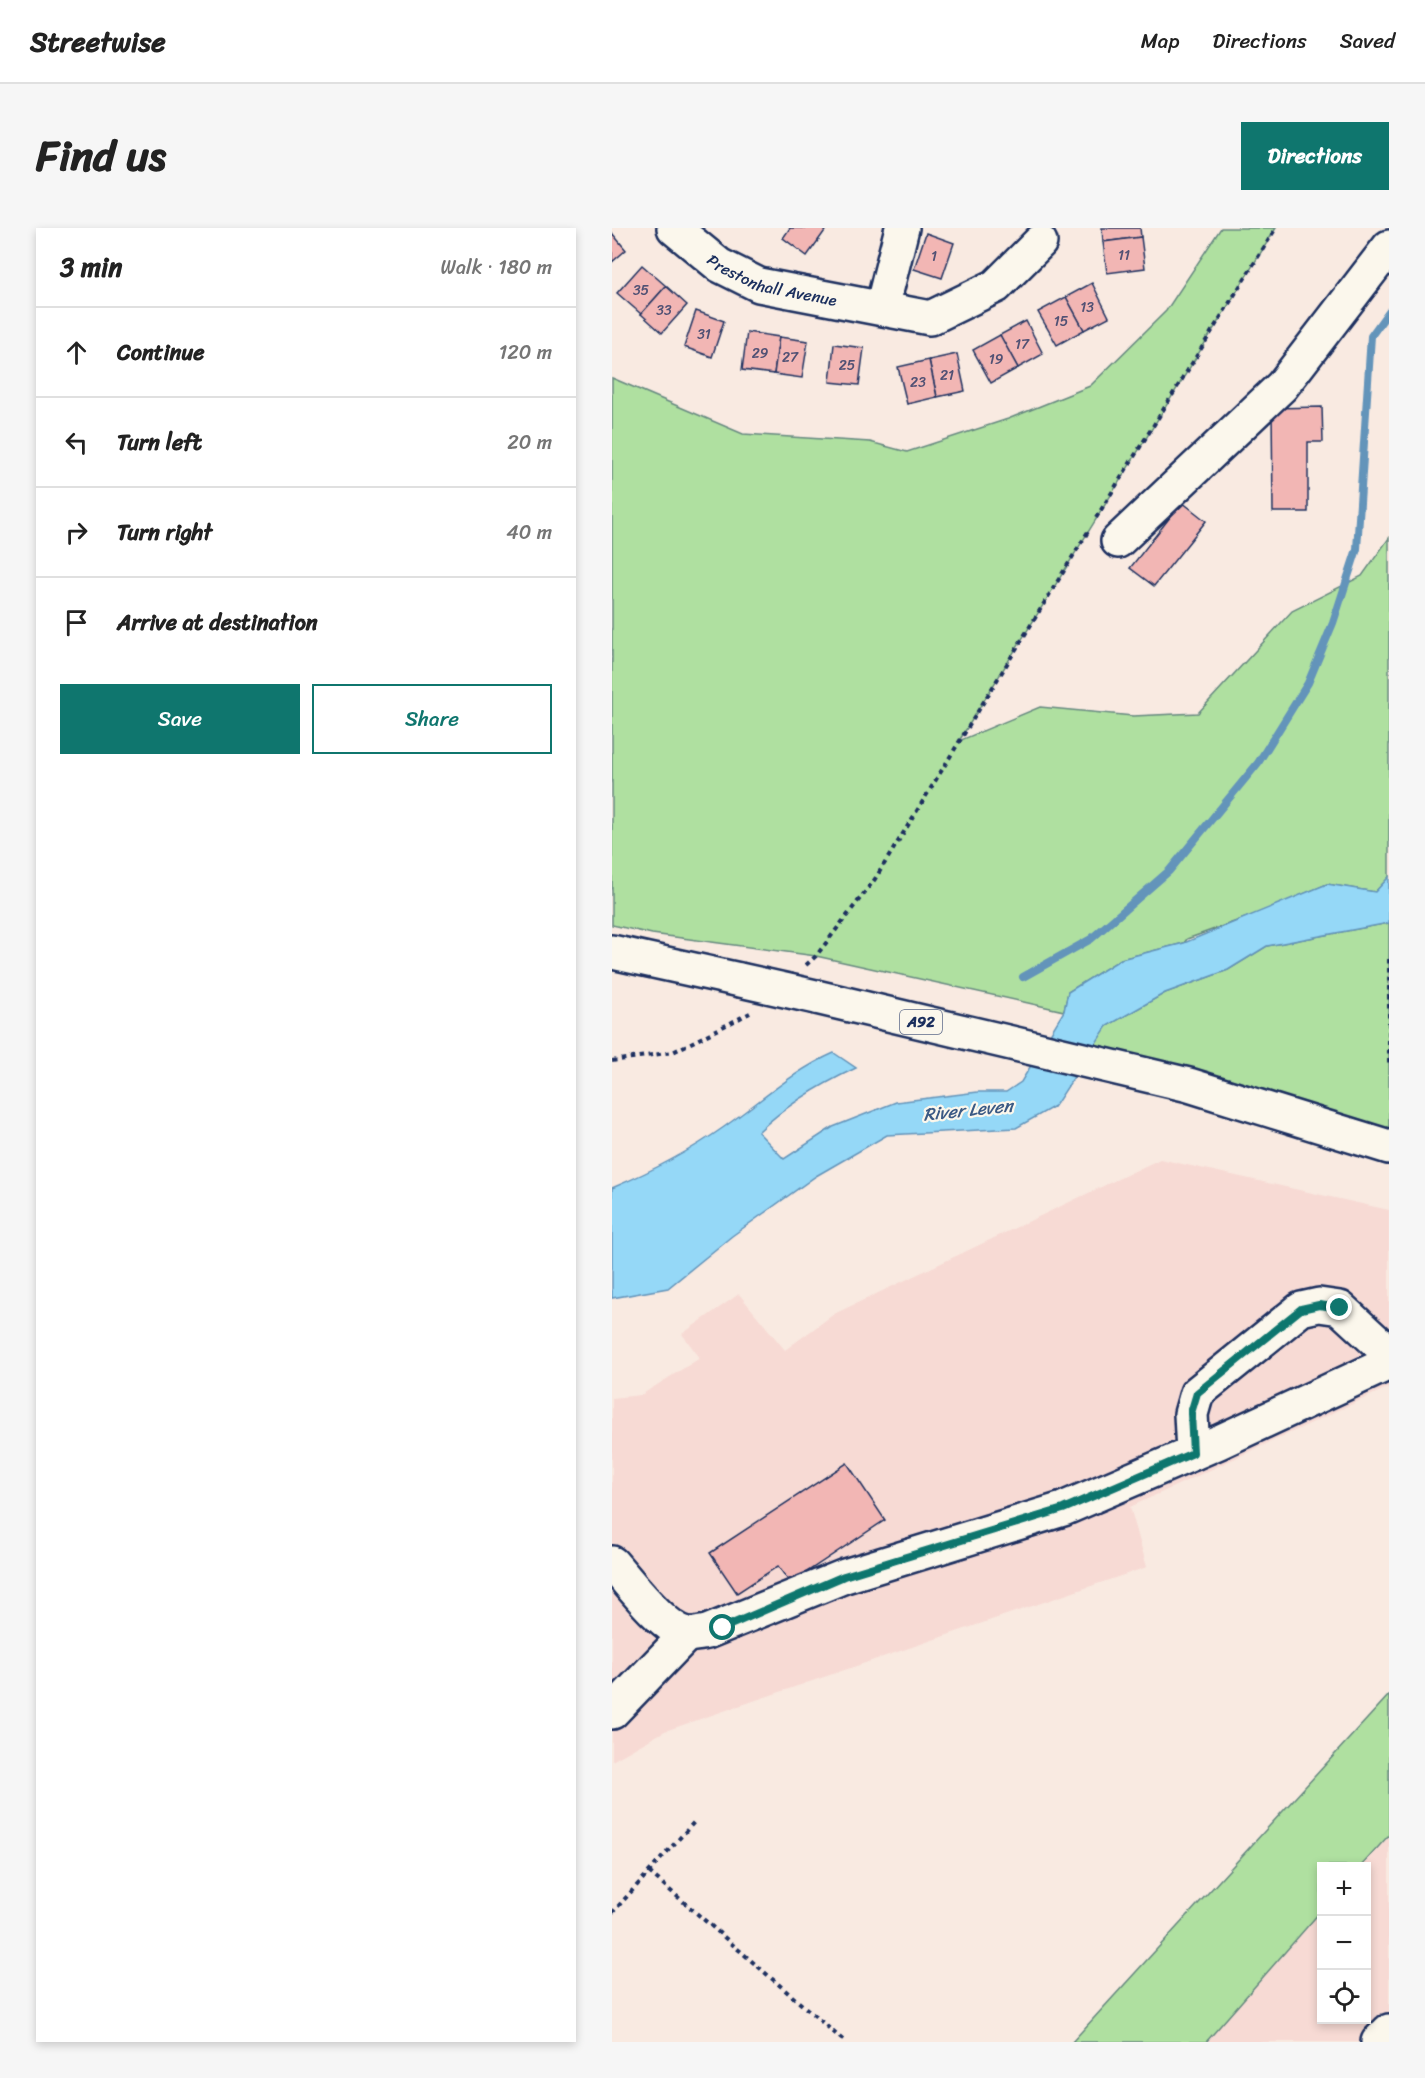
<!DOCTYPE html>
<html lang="en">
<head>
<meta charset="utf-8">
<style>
	:root { --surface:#fff; --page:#f6f6f6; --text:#222; --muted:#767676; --line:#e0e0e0; --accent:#0f766e }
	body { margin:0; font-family:Sriracha,sans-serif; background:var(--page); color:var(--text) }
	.controls { position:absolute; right:18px; bottom:18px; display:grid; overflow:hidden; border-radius:0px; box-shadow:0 3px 9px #0003 }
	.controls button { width:54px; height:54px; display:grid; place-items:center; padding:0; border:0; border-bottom:2px solid var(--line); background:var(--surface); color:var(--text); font:30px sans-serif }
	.stop { position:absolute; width:18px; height:18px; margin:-14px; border:4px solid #0f766e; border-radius:50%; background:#fff }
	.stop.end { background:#0f766e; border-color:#fff; box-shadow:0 2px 6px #0008 }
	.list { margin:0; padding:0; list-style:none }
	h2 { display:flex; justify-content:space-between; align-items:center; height:78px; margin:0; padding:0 24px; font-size:26px }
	h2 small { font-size:20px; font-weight:400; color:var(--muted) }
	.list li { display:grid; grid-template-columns:39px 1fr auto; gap:18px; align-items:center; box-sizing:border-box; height:90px; padding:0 24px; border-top:2px solid var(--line) }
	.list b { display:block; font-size:22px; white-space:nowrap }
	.list em { font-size:20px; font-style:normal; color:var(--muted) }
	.actions { display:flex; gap:12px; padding:18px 24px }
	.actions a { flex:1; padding:14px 0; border:2px solid var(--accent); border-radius:0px; text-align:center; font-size:21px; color:var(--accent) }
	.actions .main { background:var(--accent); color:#fff }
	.icon { flex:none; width:33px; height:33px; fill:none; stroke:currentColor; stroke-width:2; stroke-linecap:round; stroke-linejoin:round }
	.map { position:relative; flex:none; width:777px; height:1814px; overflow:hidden; border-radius:0px }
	header { display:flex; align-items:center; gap:36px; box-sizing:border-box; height:84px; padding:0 30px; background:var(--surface); border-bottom:2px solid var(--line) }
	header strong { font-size:28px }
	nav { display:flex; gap:33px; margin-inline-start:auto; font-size:21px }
	.intro { display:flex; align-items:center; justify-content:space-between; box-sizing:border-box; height:144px; padding:0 36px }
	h1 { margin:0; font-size:42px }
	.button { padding:15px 27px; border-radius:0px; background:var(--accent); color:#fff; font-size:21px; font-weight:700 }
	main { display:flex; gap:36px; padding:0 36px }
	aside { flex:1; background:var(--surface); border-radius:0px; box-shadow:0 3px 9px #0003 }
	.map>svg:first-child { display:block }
	.built { fill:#f7dad4 }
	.green { fill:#afe0a0; stroke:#65887f; stroke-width:1.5 }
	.water { fill:#95d8f7; stroke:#6494ba; stroke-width:1.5 }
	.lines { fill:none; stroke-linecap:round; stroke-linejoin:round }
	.stream { stroke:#6494ba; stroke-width:8 }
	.building { fill:#f2b6b4; stroke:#1b2f5e; stroke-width:1.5 }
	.minor-casing { stroke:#1b2f5e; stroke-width:38 }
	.highway-casing { stroke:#1b2f5e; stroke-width:38 }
	.path { stroke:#1b2f5e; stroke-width:4; stroke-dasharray:4.5 4.5; stroke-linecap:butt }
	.minor { stroke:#fbf7ec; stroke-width:33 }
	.highway { stroke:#fbf7ec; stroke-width:33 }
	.highway-bridge-casing { stroke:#1b2f5e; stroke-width:38; stroke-linecap:butt }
	.highway-bridge { stroke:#fbf7ec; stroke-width:33 }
	.route { stroke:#0f766e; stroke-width:8 }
	.labels { text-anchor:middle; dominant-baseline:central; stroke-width:4.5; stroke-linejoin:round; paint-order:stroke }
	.number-label { font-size:14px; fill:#515174 }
	.shield { fill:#fbf7ec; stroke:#5e6b89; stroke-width:1.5 }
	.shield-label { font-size:15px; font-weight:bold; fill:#1b2f5e }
	.street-label { font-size:16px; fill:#1b2f5e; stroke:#fbf7ec }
	.water-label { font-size:18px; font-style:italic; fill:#3a5984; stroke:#fbf7ec }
</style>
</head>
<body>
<header>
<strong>Streetwise</strong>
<nav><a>Map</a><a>Directions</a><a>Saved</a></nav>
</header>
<div class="intro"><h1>Find us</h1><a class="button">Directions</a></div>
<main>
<aside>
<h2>3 min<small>Walk · 180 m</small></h2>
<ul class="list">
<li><svg class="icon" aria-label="ahead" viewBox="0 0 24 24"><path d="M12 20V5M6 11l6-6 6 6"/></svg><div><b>Continue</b></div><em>120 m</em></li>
<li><svg class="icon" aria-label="left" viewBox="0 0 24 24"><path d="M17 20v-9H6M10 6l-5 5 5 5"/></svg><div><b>Turn left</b></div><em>20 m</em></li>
<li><svg class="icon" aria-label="right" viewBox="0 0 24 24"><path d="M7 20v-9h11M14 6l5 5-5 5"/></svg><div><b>Turn right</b></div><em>40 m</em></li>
<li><svg class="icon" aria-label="arrive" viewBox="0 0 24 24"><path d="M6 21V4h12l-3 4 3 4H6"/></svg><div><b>Arrive at destination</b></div></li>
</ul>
<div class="actions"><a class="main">Save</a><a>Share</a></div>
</aside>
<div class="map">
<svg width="777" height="1814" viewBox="0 0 777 1814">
	<rect width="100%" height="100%" fill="#f9eae1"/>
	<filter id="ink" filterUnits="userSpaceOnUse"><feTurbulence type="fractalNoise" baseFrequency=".0167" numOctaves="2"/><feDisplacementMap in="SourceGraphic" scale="12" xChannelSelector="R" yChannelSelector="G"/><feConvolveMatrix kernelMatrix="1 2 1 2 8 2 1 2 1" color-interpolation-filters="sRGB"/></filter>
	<g filter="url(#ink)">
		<g class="built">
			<path d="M548,931L777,982V1159L518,1279L535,1339L53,1503L0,1533V1170L29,1167L88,1130L70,1106L127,1066L173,1122L222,1086Z"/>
			<path d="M777,1607V1814H594L709,1683L710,1792H754V1638H749Z"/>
		</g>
		<g class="green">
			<path d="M609,0H664L347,513L428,479L521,488L586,485L680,383L750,348L777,310V649L763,664L715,656L647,685L575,711L572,715L509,731L456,764L452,783L204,728L40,706L0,697V150L131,206L258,214L295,224L396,191L478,158L554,83Z"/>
			<path d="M777,695V919L415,818L495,798L553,765L616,742L655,718Z"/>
			<path d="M777,1467V1607L749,1638H710L709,1683L594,1814H460Z"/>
		</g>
		<path class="water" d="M777,649V695L655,718L616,742L553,765L495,798L443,878L404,900L275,907L204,948L120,1008L56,1060L0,1070V960C40,943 77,924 112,899C149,873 181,843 222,825L244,840C208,857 175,876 146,904L172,931L221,899L284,874L366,864H394L409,854L452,783L456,764L509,731L572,715L715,656L763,664Z"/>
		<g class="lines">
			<path class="stream" d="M411,749L479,711L557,643L646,535L696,455L721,395L745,321L759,108L777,83"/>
		</g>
		<g class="building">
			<path d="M178,0H215L195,28L171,10Z"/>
			<path d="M490,0H528L529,9L491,14Z"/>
			<path d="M0,5L14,22L0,34Z"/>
			<path d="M314,5L342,15L330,50L302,41Z"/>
			<path d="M529,9L533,40L495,45L491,14Z"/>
			<path d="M30,37L54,58L29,86L5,65Z"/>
			<path d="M480,55L497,89L472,102L454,69Z"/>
			<path d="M54,58L75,77L50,105L29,86Z"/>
			<path d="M454,69L472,102L445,117L426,84Z"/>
			<path d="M84,83L112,93L100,129L72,119Z"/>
			<path d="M414,93L431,126L406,140L388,107Z"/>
			<path d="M135,104L167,109L162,146L130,142Z"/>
			<path d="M388,107L406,140L379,155L361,122Z"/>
			<path d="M167,109L196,113L190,150L162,146Z"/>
			<path d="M222,116L252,120L247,157L218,154Z"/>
			<path d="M345,126L353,163L325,169L317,132Z"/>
			<path d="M317,132L325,169L295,176L286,139Z"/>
			<path d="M710,179L711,214H696V284H661L660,180Z"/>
			<path d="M570,274L594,293L542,358L518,340Z"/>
			<path d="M235,1235L273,1292L178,1355L166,1338L125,1365L98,1325Z"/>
		</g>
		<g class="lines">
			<g class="minor-casing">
				<g id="minor">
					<path id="s1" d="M62,0L107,37L147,57L318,90L384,58L428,14"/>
					<path d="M270,80L290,0"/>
					<path d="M506,313L670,158L777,19"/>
					<path d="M581,1225L579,1186L585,1165L689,1081L707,1077L728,1080L777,1125"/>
					<path d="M0,1335C16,1353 52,1402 76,1406C81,1407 89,1405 95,1404L233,1348L451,1281L607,1214L777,1135"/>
					<path d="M0,1484L75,1406"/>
					<path d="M766,1814L777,1803"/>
				</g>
			</g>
			<g class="highway-casing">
				<g id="highway">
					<path d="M0,724L128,752"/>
					<path d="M204,769L577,857L777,919"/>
				</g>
			</g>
			<g class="path">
				<path d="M484,290L664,0"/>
				<path d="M777,731V837"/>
				<path d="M194,737L204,728L263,651L295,599L477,302"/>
				<path d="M0,833L61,824L138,785"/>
				<path d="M37,1644L233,1814"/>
				<path d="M0,1685L83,1593"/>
			</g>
			<use href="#minor" class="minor"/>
			<use href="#highway" class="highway"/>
			<g class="highway-bridge-casing">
				<path id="highway-bridge" d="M128,752L204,769"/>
			</g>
			<use href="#highway-bridge" class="highway-bridge"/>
		</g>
	</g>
	<g class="lines" filter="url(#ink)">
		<path class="route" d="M111,1400L232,1348L451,1281L581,1225L579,1185L585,1165L689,1081L707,1077L728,1080"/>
	</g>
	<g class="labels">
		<g class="number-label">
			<text x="512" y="27">11</text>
			<text x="322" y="28">1</text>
			<text x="29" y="62">35</text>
			<text x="475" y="79">13</text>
			<text x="52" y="82">33</text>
			<text x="449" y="93">15</text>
			<text x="92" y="106">31</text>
			<text x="410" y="116">17</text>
			<text x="148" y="125">29</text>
			<text x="178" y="129">27</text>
			<text x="384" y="131">19</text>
			<text x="235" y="137">25</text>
			<text x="335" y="147">21</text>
			<text x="306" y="154">23</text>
		</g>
		<rect class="shield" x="288" y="782" width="42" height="24" rx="4.5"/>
		<g class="shield-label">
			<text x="309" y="794">A92</text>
		</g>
		<g class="street-label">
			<text stroke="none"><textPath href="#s1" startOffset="114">Prestonhall Avenue</textPath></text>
		</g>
		<g class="water-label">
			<text transform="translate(356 882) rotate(-6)">River Leven</text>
		</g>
	</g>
</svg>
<div class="controls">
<button>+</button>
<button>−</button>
<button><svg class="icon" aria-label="locate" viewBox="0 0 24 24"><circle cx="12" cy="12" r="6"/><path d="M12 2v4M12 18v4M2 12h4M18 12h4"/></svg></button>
</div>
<div class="stop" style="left:111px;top:1400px"></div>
<div class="stop end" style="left:728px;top:1080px"></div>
</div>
</main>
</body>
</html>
